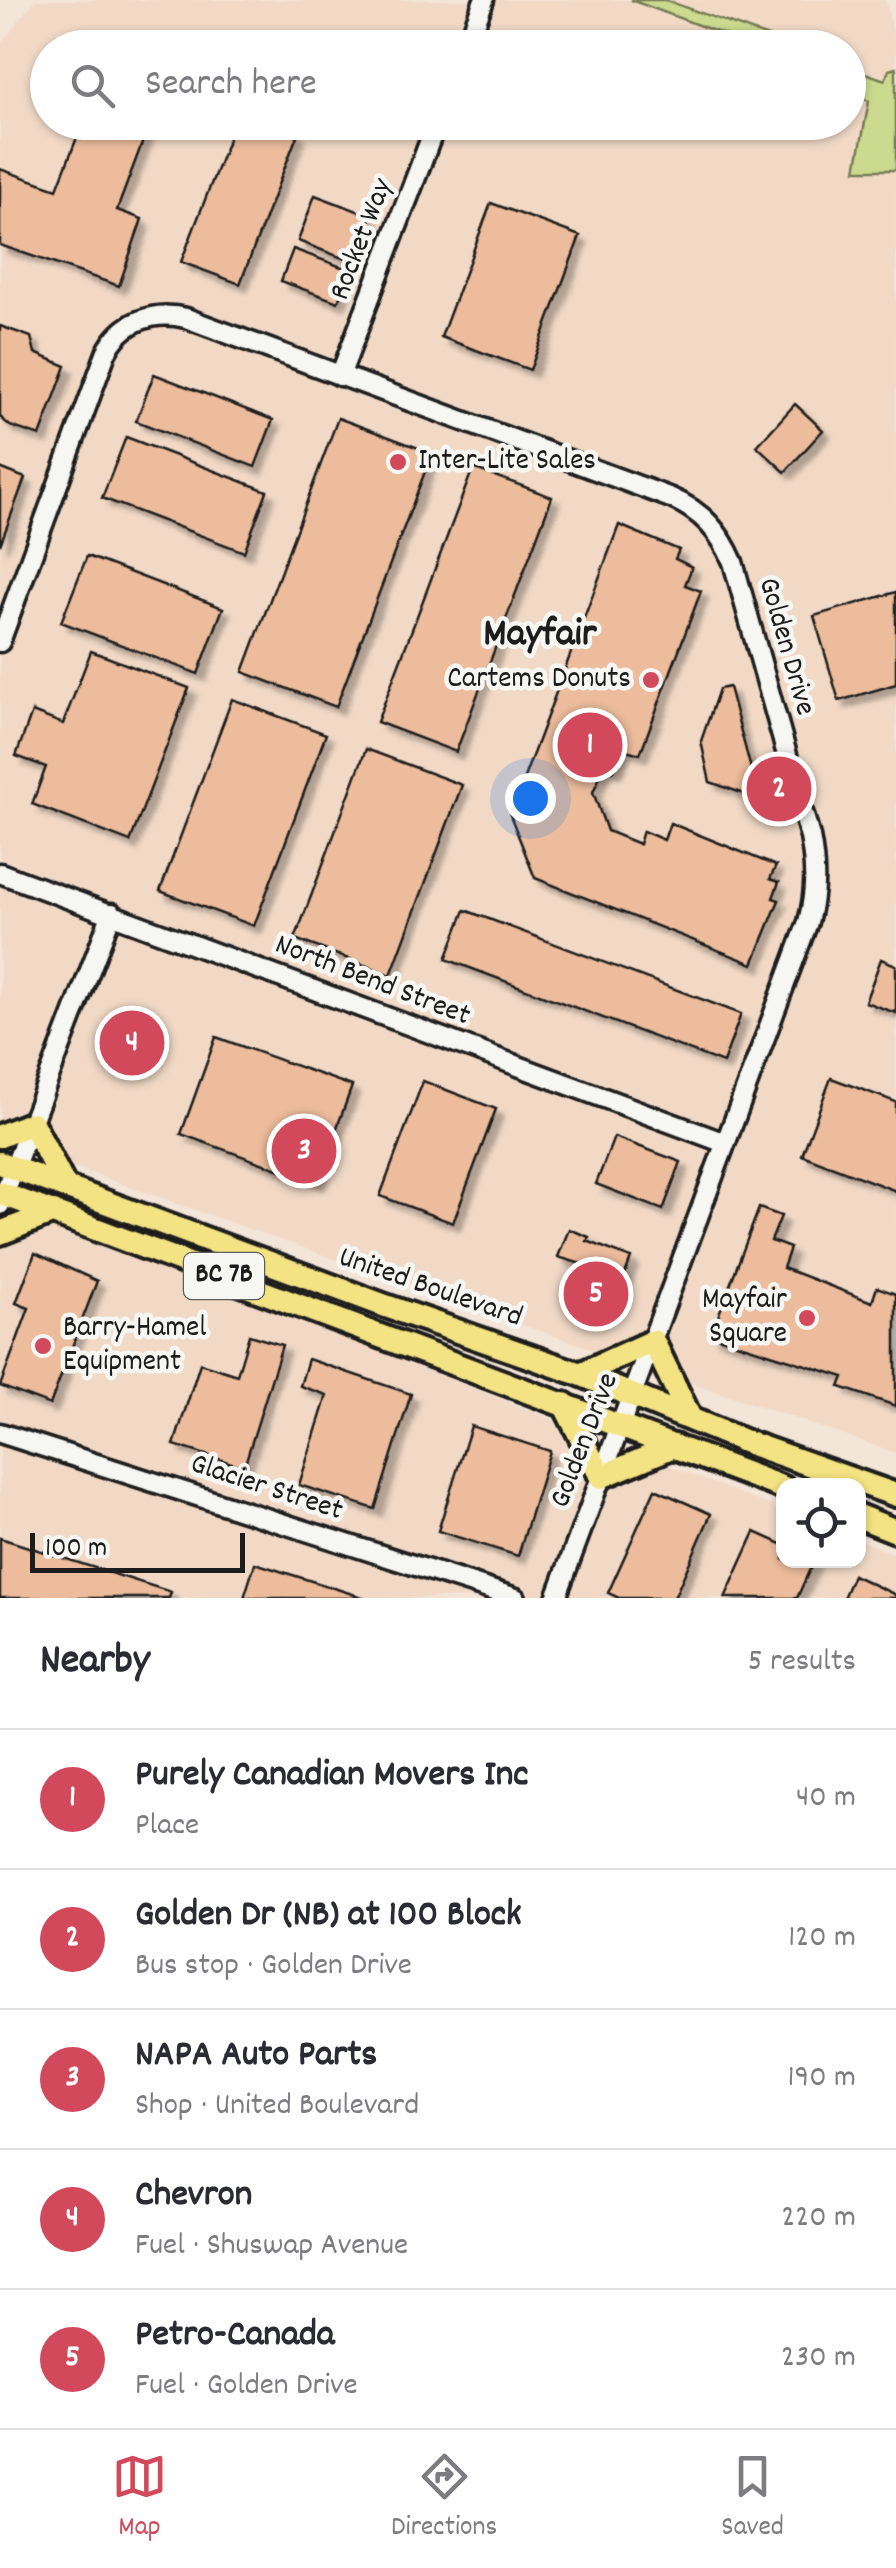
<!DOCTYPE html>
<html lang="en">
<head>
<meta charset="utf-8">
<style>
	:root { --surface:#fff; --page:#f7f7f7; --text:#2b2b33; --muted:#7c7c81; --line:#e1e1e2; --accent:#d1495b }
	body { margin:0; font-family:Dekko,sans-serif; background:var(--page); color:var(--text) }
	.controls { position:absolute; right:30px; bottom:30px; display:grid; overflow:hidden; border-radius:20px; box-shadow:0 2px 8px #0004 }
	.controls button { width:90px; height:90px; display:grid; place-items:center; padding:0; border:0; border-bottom:2px solid var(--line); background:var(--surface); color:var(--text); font:50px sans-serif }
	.scale { position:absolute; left:30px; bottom:25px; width:215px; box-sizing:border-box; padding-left:10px; border:5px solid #1c1c1c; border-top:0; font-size:28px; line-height:35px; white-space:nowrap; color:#1c1c1c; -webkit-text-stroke:8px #f6f6f2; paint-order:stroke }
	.you { position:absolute; left:530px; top:798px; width:35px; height:35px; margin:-25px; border:8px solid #fff; border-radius:50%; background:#1a73e8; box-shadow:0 0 0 15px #1a73e833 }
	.badge { display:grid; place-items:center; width:65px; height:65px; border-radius:50%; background:var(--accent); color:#fff; font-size:32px; font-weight:700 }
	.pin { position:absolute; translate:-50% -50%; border:5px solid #fff; box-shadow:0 2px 10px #0006 }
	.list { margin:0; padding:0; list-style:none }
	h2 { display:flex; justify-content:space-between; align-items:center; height:130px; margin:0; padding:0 40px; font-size:42px }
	h2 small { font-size:32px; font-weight:400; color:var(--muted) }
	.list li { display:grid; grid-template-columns:65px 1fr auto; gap:30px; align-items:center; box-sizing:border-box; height:140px; padding:0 40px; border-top:2px solid var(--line) }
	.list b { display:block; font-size:38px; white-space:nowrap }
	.list p { margin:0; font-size:32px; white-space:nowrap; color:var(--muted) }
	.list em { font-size:32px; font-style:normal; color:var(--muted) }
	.icon { flex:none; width:55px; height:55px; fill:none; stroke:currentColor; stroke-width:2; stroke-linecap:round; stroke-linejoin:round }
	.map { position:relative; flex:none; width:896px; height:1598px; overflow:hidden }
	.search { position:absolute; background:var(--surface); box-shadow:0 2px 8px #0004; left:30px; right:30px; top:30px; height:110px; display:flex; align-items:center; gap:25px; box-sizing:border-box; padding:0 35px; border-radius:55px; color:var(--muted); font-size:38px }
	.sheet { height:830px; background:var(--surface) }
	nav { display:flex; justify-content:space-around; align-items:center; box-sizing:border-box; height:140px; border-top:2px solid var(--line); background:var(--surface); font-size:28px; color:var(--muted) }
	nav a { display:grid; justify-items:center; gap:5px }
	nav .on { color:var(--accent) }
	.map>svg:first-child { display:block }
	.built { fill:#f1d9c6; fill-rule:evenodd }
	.green { fill:#cbda8e; stroke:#747b55; stroke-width:2.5 }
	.building { fill:#ecbc9c; stroke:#1c1c1c; stroke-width:2.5; filter:url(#shadow) }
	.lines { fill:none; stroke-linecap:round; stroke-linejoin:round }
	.minor-casing { stroke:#1c1c1c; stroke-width:25 }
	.major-casing { stroke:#1c1c1c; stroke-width:30 }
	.minor { stroke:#f6f6f2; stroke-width:18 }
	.major { stroke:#f4e382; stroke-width:22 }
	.poi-dot { fill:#d1495b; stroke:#f6f6f2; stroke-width:4 }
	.labels { text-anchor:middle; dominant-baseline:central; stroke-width:9; stroke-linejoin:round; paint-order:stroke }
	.shield { fill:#f6f6f2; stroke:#5d5d5c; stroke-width:2.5 }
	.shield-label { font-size:28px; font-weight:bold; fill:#1c1c1c }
	.street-label { font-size:30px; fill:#1c1c1c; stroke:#f6f6f2 }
	.poi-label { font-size:30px; fill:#1c1c1c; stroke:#f6f6f2; text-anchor:start }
	.district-label { font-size:40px; font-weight:bold; fill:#1c1c1c; stroke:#f6f6f2 }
</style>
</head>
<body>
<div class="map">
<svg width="896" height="1598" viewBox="0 0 896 1598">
	<defs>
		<filter id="shadow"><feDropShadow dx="7" dy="7" stdDeviation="2.5" flood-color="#0004"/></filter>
	</defs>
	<rect width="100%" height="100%" fill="#f3e5d8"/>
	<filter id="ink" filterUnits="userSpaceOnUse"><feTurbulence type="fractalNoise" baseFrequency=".01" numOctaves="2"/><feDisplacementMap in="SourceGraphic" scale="20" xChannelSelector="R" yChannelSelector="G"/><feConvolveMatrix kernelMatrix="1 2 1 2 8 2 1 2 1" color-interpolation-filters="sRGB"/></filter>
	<g filter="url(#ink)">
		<g class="built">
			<path d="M35,0H885L896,45V1453L473,1308L0,1141V45ZM48,48H848V122H48Z"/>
			<path d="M0,1201L783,1511L784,1560H858L859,1540L896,1555V1598H0Z"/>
		</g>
		<g class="green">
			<path d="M631,0H665L796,47H757Z"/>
			<path d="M848,67L885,80L889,70L896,68V170H856L869,101L849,93Z"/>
		</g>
		<g class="building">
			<path d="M83,122H150L117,210L142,219L119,286L0,245V169L57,189Z"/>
			<path d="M235,122H270L298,133L240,284L181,262Z"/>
			<path d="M315,195L371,216L353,262L298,241Z"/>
			<path d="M491,203L580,236L530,370L441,337Z"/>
			<path d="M293,249L350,270L338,302L281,281Z"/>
			<path d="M0,326L31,337L35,353L66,366L40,436L10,426L0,417Z"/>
			<path d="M154,374L273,420L255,467L136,421Z"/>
			<path d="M795,404L823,430L785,472L757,446Z"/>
			<path d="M338,418L432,453L336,707L243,672Z"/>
			<path d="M126,437L267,491L244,552L102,498Z"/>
			<path d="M0,468L25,478L0,545Z"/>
			<path d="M473,468L552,497L456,752L377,722Z"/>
			<path d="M619,525L679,550L675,559L692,567L685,585L701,591L640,754L623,749L614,771L604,767L593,792L607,831L639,844L643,831L664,840L670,823L776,866L770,879L779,882L773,898L779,900L753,964L535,878L510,815Z"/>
			<path d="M87,556L223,608L198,674L61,622Z"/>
			<path d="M896,592V684L839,701L814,616Z"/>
			<path d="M91,651L189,688L130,842L32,804L46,767L16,756L32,712L63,724Z"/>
			<path d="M729,687L759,799L710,782L701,741L719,689Z"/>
			<path d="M232,699L326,734L254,926L160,891Z"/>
			<path d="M366,749L462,785L391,975L295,939Z"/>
			<path d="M465,910L741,1014L723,1063L446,959Z"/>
			<path d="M881,959L896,965V1013L865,1002Z"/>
			<path d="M109,1023L146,1036L140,1055L102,1042Z"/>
			<path d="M216,1037L352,1086L317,1183L181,1134Z"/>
			<path d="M831,1078L896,1102V1191L802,1155Z"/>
			<path d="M423,1081L496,1109L453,1223L380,1196Z"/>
			<path d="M614,1137L681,1162L663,1210L596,1184Z"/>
			<path d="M759,1208L781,1216L771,1241L790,1248L783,1268L872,1302L877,1287L896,1294V1406L840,1387L844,1377L711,1335Z"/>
			<path d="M569,1229L589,1237L587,1241L631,1258L624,1277L558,1257Z"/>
			<path d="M35,1253L97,1281L50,1405L0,1386L29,1308L16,1303Z"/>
			<path d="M249,1335L282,1345L244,1467L174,1445L200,1363L237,1375Z"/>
			<path d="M308,1359L411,1394L375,1509L299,1485L327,1395L300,1386Z"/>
			<path d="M471,1426L550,1451L518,1556L438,1531Z"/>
			<path d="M655,1489L711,1514L674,1598H619L608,1593Z"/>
			<path d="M755,1532L784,1545V1560H814L797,1598H725Z"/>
			<path d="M0,1538L171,1592L169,1598H0Z"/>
			<path d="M255,1563L365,1598H244Z"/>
			<path d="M853,1575L896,1595V1598H843Z"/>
		</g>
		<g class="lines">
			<g class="minor-casing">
				<g id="minor">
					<path d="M466,48L484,0"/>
					<path d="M340,376L437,122"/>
					<path d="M0,642L106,353C122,321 153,310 186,318L671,498C702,511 720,532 733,562L810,837C816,868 816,892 808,922L556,1598"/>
					<path d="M0,873L725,1143"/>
					<path d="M0,1205L112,913"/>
					<path d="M0,1433L516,1598"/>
				</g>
			</g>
			<g class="major-casing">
				<g id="major">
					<path d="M0,1136L32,1123L65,1187"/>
					<path d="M0,1163L383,1305L580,1374L746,1442L896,1495"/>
					<path d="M0,1193L784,1488"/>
					<path d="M0,1233L54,1212"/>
					<path d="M580,1374L653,1341L690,1418"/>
					<path d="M564,1404L601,1477L674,1446"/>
					<path d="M858,1516L896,1531"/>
				</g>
			</g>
			<use href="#minor" class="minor"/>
			<use href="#major" class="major"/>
		</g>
	</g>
	<g class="poi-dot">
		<circle cx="398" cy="462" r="10"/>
		<circle cx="651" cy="680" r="10"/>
		<circle cx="807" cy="1318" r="10"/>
		<circle cx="43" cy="1346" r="10"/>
	</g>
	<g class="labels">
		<rect class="shield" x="184" y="1253" width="80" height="46" rx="8"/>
		<g class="shield-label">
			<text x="224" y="1276">BC 7B</text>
		</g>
		<g class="street-label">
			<text transform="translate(363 240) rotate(-69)">Rocket Way</text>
			<text transform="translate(785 647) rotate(74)">Golden Drive</text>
			<text transform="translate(372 982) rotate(21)">North Bend Street</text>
			<text transform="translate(430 1289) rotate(19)">United Boulevard</text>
			<text transform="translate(586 1441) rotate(-69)">Golden Drive</text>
			<text transform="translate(266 1489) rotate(18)">Glacier Street</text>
		</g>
		<g class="poi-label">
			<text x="418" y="462">Inter-Lite Sales</text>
			<text x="631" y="680" text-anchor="end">Cartems Donuts</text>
			<text x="787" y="1301" text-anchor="end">Mayfair<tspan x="787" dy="34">Square</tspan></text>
			<text x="63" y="1329">Barry-Hamel<tspan x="63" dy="34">Equipment</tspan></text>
		</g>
		<g class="district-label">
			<text x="540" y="636">Mayfair</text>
		</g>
	</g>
</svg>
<div class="controls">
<button><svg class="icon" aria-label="locate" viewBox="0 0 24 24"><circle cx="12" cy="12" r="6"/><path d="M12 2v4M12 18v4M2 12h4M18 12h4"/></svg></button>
</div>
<div class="scale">100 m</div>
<div class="you"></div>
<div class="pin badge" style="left:590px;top:745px">1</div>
<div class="pin badge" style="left:779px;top:789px">2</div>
<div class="pin badge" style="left:304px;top:1151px">3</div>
<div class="pin badge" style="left:132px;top:1043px">4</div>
<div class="pin badge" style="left:596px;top:1294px">5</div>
<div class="search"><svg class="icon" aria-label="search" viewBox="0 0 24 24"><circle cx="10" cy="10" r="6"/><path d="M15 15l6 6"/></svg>Search here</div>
</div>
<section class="sheet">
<h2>Nearby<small>5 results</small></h2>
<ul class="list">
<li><span class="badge">1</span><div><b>Purely Canadian Movers Inc</b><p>Place</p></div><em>40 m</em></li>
<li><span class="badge">2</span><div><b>Golden Dr (NB) at 100 Block</b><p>Bus stop · Golden Drive</p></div><em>120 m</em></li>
<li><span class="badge">3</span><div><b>NAPA Auto Parts</b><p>Shop · United Boulevard</p></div><em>190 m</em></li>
<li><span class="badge">4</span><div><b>Chevron</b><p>Fuel · Shuswap Avenue</p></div><em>220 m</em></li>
<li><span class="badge">5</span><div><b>Petro-Canada</b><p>Fuel · Golden Drive</p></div><em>230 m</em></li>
</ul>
</section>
<nav>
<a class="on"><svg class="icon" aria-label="map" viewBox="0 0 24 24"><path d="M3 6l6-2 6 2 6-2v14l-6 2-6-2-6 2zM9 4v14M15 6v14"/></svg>Map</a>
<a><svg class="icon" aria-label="directions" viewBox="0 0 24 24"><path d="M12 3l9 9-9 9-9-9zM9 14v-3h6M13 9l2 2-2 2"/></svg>Directions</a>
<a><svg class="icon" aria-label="saved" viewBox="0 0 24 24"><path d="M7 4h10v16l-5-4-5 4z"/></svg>Saved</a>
</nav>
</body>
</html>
